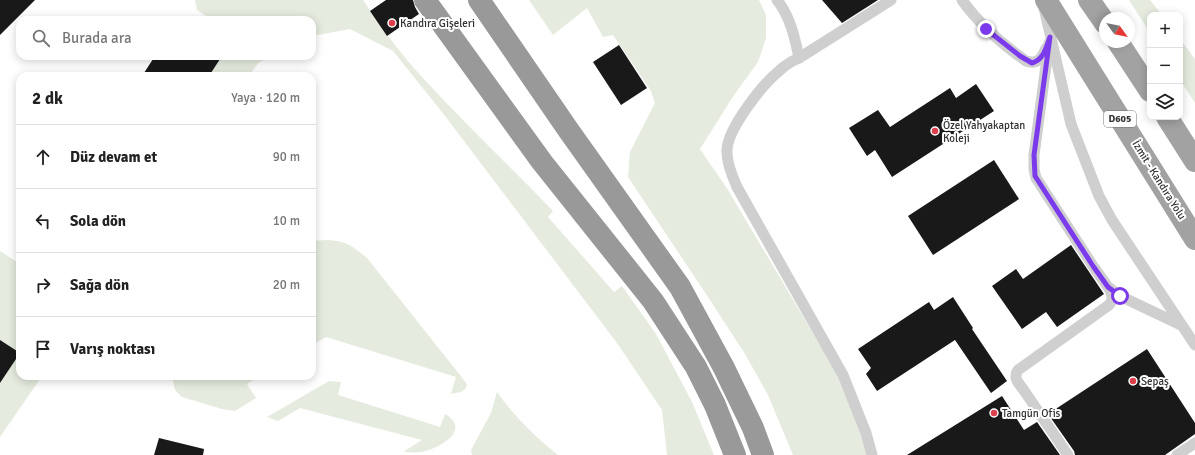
<!DOCTYPE html>
<html lang="tr">
<head>
<meta charset="utf-8">
<style>
	:root { --surface:#fff; --page:#f2f2f2; --text:#222; --muted:#767676; --line:#e0e0e0 }
	body { margin:0; font-family:Signika,sans-serif; background:var(--page); color:var(--text) }
	.controls { position:absolute; right:12px; top:12px; display:grid; overflow:hidden; border-radius:8px; box-shadow:0 2px 10px #0003 }
	.controls button { width:36px; height:36px; display:grid; place-items:center; padding:0; border:0; border-bottom:1px solid var(--line); background:var(--surface); color:var(--text); font:20px sans-serif }
	.compass { position:absolute; left:1099px; top:12px; width:36px; height:36px; border-radius:50%; background:var(--surface); box-shadow:0 2px 10px #0003; rotate:123deg }
	.stop { position:absolute; width:12px; height:12px; margin:-9px; border:3px solid #7c3aed; border-radius:50%; background:#fff }
	.stop.end { background:#7c3aed; border-color:#fff; box-shadow:0 1px 4px #0008 }
	.list { margin:0; padding:0; list-style:none }
	h2 { display:flex; justify-content:space-between; align-items:center; height:52px; margin:0; padding:0 16px; font-size:17px }
	h2 small { font-size:13px; font-weight:400; color:var(--muted) }
	.list li { display:grid; grid-template-columns:26px 1fr auto; gap:12px; align-items:center; box-sizing:border-box; height:64px; padding:0 16px; border-top:1px solid var(--line) }
	.list b { display:block; font-size:15px; white-space:nowrap }
	.list em { font-size:13px; font-style:normal; color:var(--muted) }
	.icon { flex:none; width:22px; height:22px; fill:none; stroke:currentColor; stroke-width:2; stroke-linecap:round; stroke-linejoin:round }
	.map { position:relative; flex:none; width:1195px; height:455px; overflow:hidden }
	.search { position:absolute; background:var(--surface); box-shadow:0 2px 10px #0003; left:16px; top:16px; width:300px; height:44px; display:flex; align-items:center; gap:10px; box-sizing:border-box; padding:0 14px; border-radius:12px; color:var(--muted); font-size:15px }
	.panel { position:absolute; background:var(--surface); box-shadow:0 2px 10px #0003; left:16px; top:72px; width:300px; height:308px; border-radius:12px }
	.map>svg:first-child { display:block }
	.green { fill:#e5ebde }
	.building { fill:#191919 }
	.lines { fill:none; stroke-linecap:round; stroke-linejoin:round }
	.service { stroke:#cfcfcf; stroke-width:11 }
	.trunk { stroke:#a2a2a2; stroke-width:22 }
	.motorway { stroke:#999; stroke-width:22 }
	.route { stroke:#7c3aed; stroke-width:5 }
	.poi-dot { fill:#dd404d; stroke:#fff; stroke-width:1.5 }
	.labels { text-anchor:middle; dominant-baseline:central; stroke-width:4; stroke-linejoin:round; paint-order:stroke }
	.shield { fill:#fff; stroke:#707070; stroke-width:1 }
	.shield-label { font-size:10px; font-weight:bold; fill:#323232 }
	.poi-label { font-size:11px; fill:#323232; stroke:#fff; text-anchor:start }
	.street-label { font-size:11px; fill:#323232; stroke:#fff }
</style>
</head>
<body>
<div class="map">
<svg width="1195" height="455" viewBox="0 0 1195 455">
	<rect width="100%" height="100%" fill="#fff"/>
	<g class="green">
		<path d="M195,0H363C381,27 400,53 422,77C464,123 510,166 553,211L548,217L614,292L622,286L656,334L692,402L714,455H667L662,410L617,343L442,112L393,51L350,29L312,36V20H212L197,10Z"/>
		<path d="M529,0H759L766,15V38L758,62L734,95L700,149L728,190L836,372L857,423L867,455H793L768,395L745,354L708,297L628,177L630,152L655,103L651,91L613,35L603,37L587,8L553,35Z"/>
		<path d="M1129,0H1150L1162,15H1150V33Z"/>
		<path d="M1180,39L1195,59V103L1180,80Z"/>
		<path d="M222,56H272L258,63L249,76H209Z"/>
		<path d="M327,240C347,241 352,246 367,258L467,384L466,388L461,392L451,394L456,377L326,337L312,345V241Z"/>
		<path d="M0,251L20,264V376H42L0,437Z"/>
		<path d="M172,376H260L247,384L256,398L235,411L222,409L182,397L175,390Z"/>
		<path d="M329,381L341,382L338,395L440,427L445,414C472,430 440,448 422,452C416,453 409,452 403,452L422,440L300,408L278,421L267,417Z"/>
		<path d="M497,392C513,415 535,437 558,455H472L471,450L491,413Z"/>
	</g>
	<g class="building">
		<path d="M0,0H35L0,35Z"/>
		<path d="M386,0H413L415,7L419,14L387,36L370,11Z"/>
		<path d="M822,0H878L842,23Z"/>
		<path d="M619,45L647,88L621,105L593,62Z"/>
		<path d="M155,56H222L209,76H142Z"/>
		<path d="M976,84L994,111L892,177L875,150L867,156L849,128L878,110L890,127L950,88L956,98Z"/>
		<path d="M994,160L1019,199L933,255L908,216Z"/>
		<path d="M1071,245L1104,294L1057,327L1046,312L1022,329L992,286L1016,269L1023,279Z"/>
		<path d="M953,297L973,328L972,329L1007,381L991,393L955,340L877,391L866,374L871,368L858,349L929,302L934,310Z"/>
		<path d="M0,340L20,353L0,383Z"/>
		<path d="M1147,349L1195,423V434L1165,455H1075L1074,451L1048,414Z"/>
		<path d="M1002,396L1024,430L1037,422L1060,455H907Z"/>
		<path d="M159,438L204,449L203,455H154Z"/>
	</g>
	<g class="lines">
		<g class="service">
			<path d="M777,0C790,16 795,38 799,58C792,61 785,65 779,71C762,85 729,127 727,149C726,162 732,176 737,187L843,375L866,433L872,455"/>
			<path d="M962,0C979,24 1002,44 1026,61C1038,65 1042,58 1046,48"/>
			<path d="M1044,8L1071,124L1099,196L1112,220L1195,345"/>
			<path d="M1049,43L1034,155V169L1036,178L1093,266L1108,287L1120,296L1181,325"/>
			<path d="M799,58L891,0"/>
			<path d="M1068,455L1023,389C1018,383 1013,377 1018,370L1109,305C1114,299 1112,294 1109,288"/>
			<path d="M1177,455L1195,443"/>
		</g>
		<g class="trunk">
			<path d="M1046,0L1195,239"/>
			<path d="M1089,0L1105,23"/>
			<path d="M1118,42L1150,91"/>
			<path d="M1167,117L1195,161"/>
		</g>
		<g class="motorway">
			<path d="M425,0L542,162L653,301L696,367L715,405L735,455"/>
			<path d="M479,0L569,131L680,287L724,368L753,428L763,455"/>
		</g>
	</g>
	<g class="lines">
		<path class="route" d="M986,29L1020,56L1032,63C1044,60 1046,47 1050,37L1034,155L1035,176L1093,266L1108,287L1120,296"/>
	</g>
	<g class="poi-dot">
		<circle cx="392" cy="23" r="4"/>
		<circle cx="935" cy="131" r="4"/>
		<circle cx="1133" cy="381" r="4"/>
		<circle cx="994" cy="413" r="4"/>
	</g>
	<g class="labels">
		<rect class="shield" x="1104" y="111" width="32" height="16" rx="3"/>
		<g class="shield-label">
			<text x="1120" y="119">D605</text>
		</g>
		<g class="poi-label">
			<text x="400" y="23">Kandıra Gişeleri</text>
			<text x="943" y="125">Özel Yahyakaptan<tspan x="943" dy="13">Koleji</tspan></text>
			<text x="1141" y="381">Sepaş</text>
			<text x="1002" y="413">Tamgün Ofis</text>
		</g>
		<g class="street-label">
			<text transform="translate(1159 180) rotate(58)">İzmit - Kandıra Yolu</text>
		</g>
	</g>
</svg>
<div class="controls">
<button>+</button>
<button>−</button>
<button><svg class="icon" aria-label="layers" viewBox="0 0 24 24"><path d="M12 4l9 5-9 5-9-5zM3 14l9 5 9-5"/></svg></button>
</div>
<svg class="compass" viewBox="-18 -18 36 36"><path d="M0-13l5 13h-10z" fill="#e53935"/><path d="M0 13l5-13h-10z" fill="#767676"/></svg>
<div class="stop" style="left:1120px;top:296px"></div>
<div class="stop end" style="left:986px;top:29px"></div>
<div class="search"><svg class="icon" aria-label="search" viewBox="0 0 24 24"><circle cx="10" cy="10" r="6"/><path d="M15 15l6 6"/></svg>Burada ara</div>
<section class="panel">
<h2>2 dk<small>Yaya · 120 m</small></h2>
<ul class="list">
<li><svg class="icon" aria-label="ahead" viewBox="0 0 24 24"><path d="M12 20V5M6 11l6-6 6 6"/></svg><div><b>Düz devam et</b></div><em>90 m</em></li>
<li><svg class="icon" aria-label="left" viewBox="0 0 24 24"><path d="M17 20v-9H6M10 6l-5 5 5 5"/></svg><div><b>Sola dön</b></div><em>10 m</em></li>
<li><svg class="icon" aria-label="right" viewBox="0 0 24 24"><path d="M7 20v-9h11M14 6l5 5-5 5"/></svg><div><b>Sağa dön</b></div><em>20 m</em></li>
<li><svg class="icon" aria-label="arrive" viewBox="0 0 24 24"><path d="M6 21V4h12l-3 4 3 4H6"/></svg><div><b>Varış noktası</b></div></li>
</ul>
</section>
</div>
</body>
</html>
